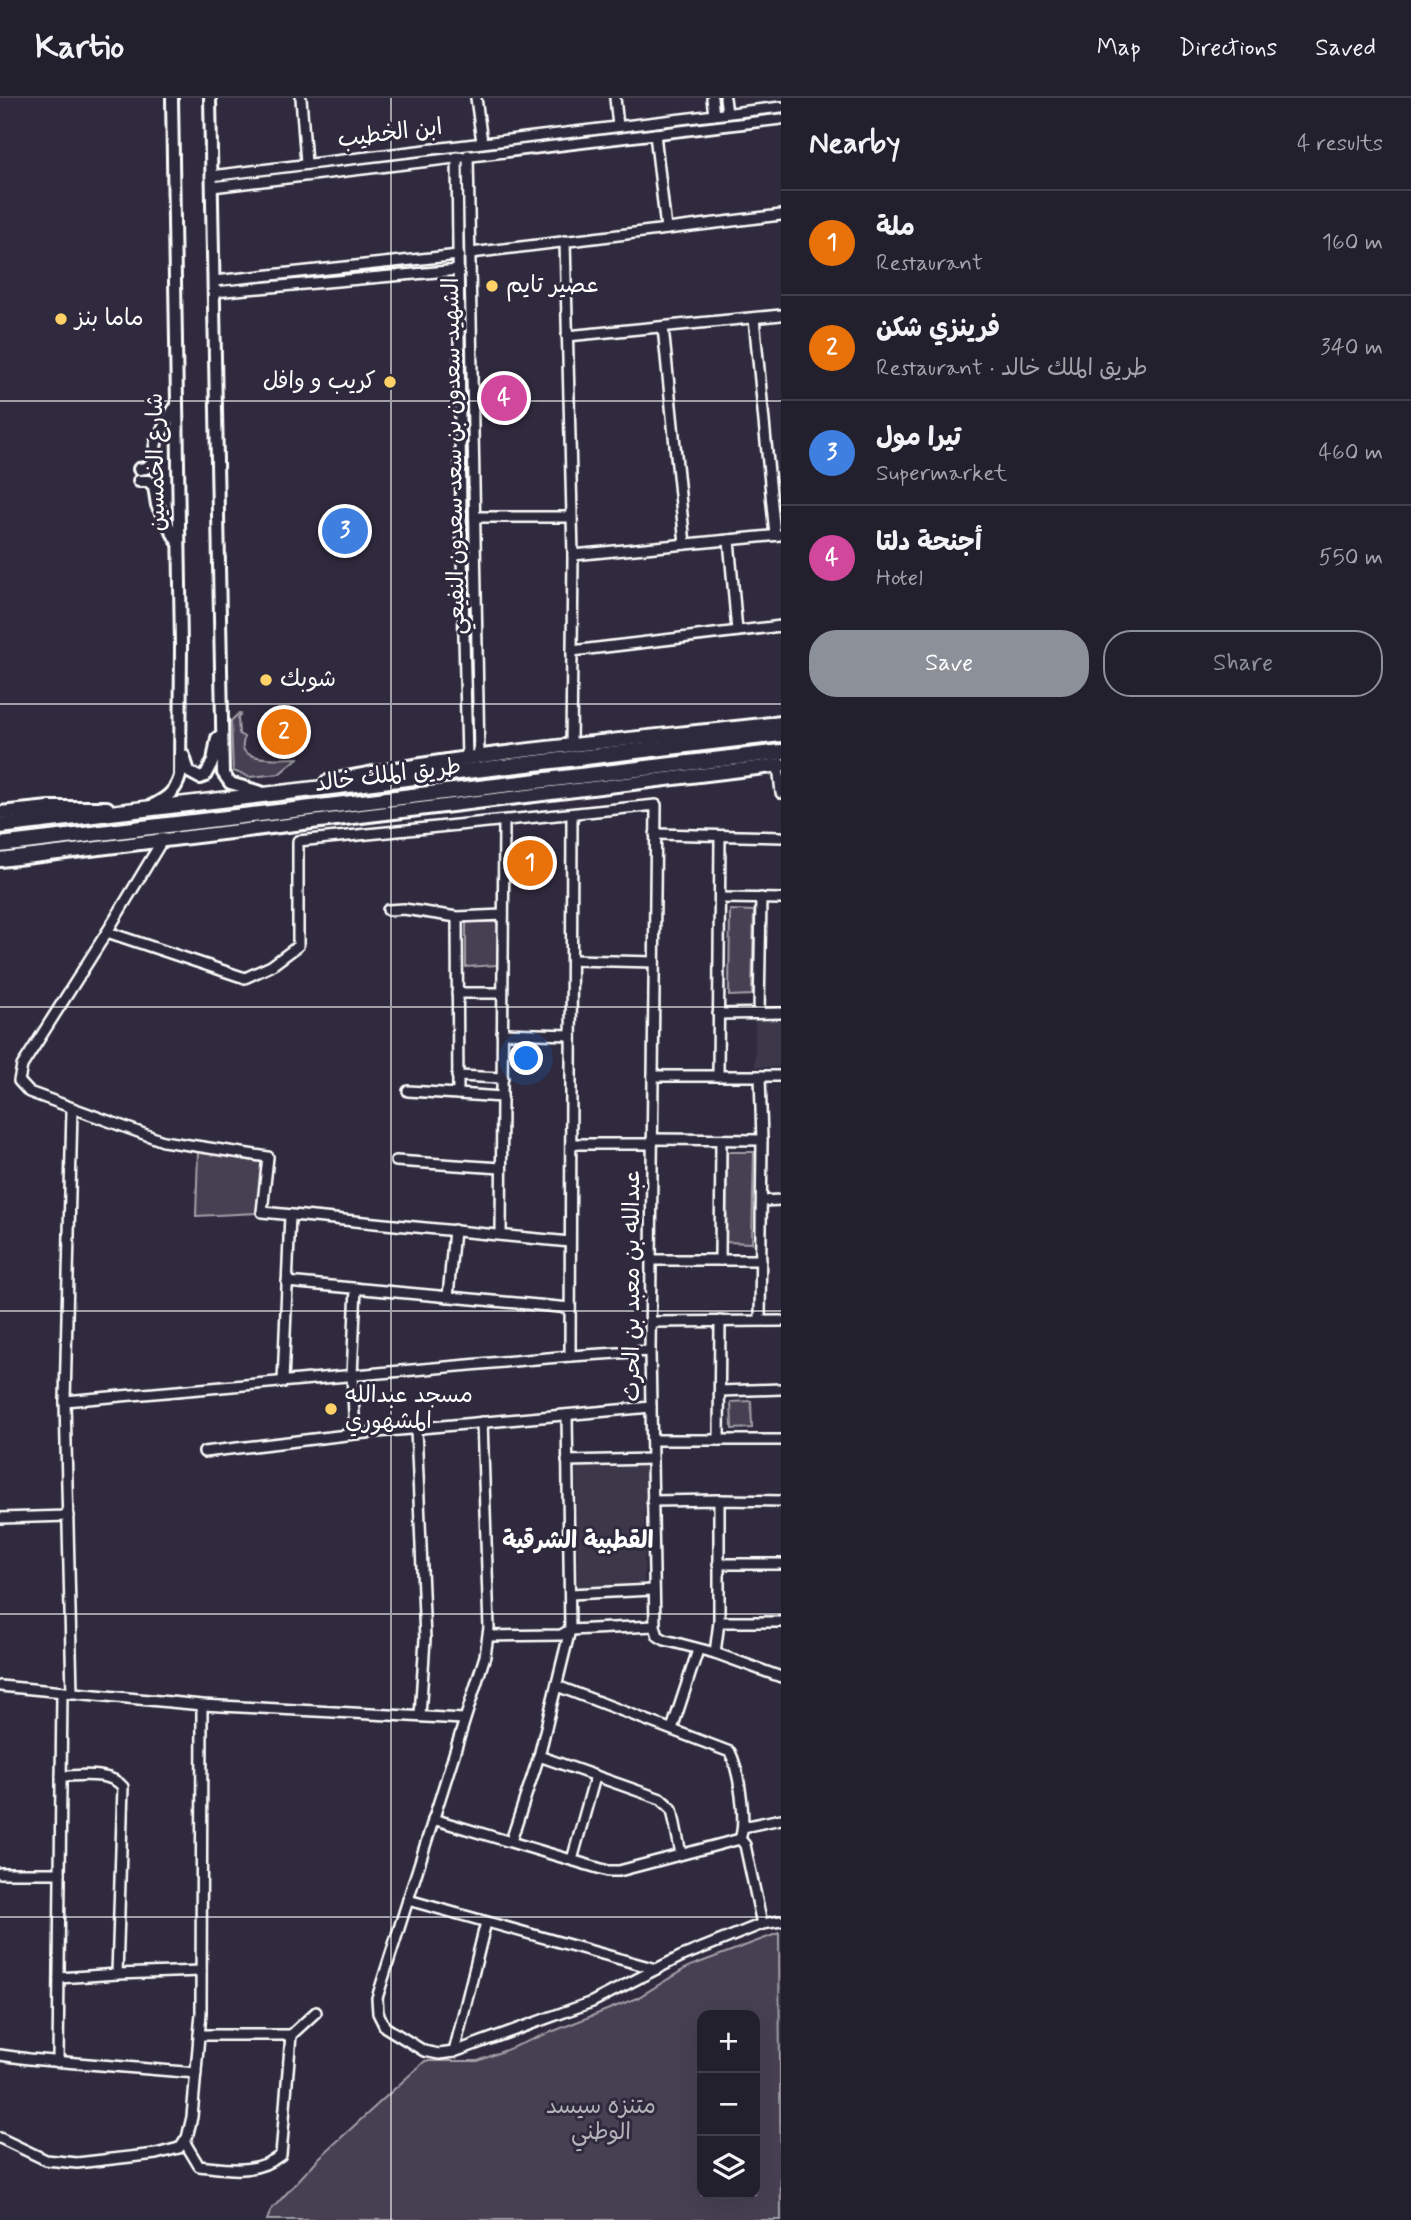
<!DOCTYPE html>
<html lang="en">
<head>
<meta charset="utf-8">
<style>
	:root { --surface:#23202e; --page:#2f2d3a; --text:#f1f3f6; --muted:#a3a3aa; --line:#403e4a; --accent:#8c9099 }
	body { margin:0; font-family:Mynerve,"Playpen Sans Arabic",sans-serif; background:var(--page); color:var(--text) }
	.controls { position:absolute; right:21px; bottom:21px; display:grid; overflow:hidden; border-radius:14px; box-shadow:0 7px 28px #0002 }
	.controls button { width:63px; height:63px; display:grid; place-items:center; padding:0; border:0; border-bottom:2px solid var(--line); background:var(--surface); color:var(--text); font:35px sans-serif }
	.you { position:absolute; left:527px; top:961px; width:24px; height:24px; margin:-18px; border:5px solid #fff; border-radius:50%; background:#1a73e8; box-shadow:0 0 0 10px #1a73e833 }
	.badge { display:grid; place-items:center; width:46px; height:46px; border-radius:50%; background:var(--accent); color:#fff; font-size:23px; font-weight:700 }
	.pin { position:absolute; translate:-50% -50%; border:4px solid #fff; box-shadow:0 2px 7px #0006 }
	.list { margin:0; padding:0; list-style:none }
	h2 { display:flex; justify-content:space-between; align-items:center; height:91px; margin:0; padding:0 28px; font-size:30px }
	h2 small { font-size:23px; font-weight:400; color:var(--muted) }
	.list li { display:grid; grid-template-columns:46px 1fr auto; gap:21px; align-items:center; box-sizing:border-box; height:105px; padding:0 28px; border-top:2px solid var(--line) }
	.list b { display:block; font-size:26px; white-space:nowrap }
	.list p { margin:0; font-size:23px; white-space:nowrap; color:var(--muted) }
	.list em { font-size:23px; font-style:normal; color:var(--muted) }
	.actions { display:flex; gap:14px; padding:21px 28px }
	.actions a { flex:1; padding:16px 0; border:2px solid var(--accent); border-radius:28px; text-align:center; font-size:24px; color:var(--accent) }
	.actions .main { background:var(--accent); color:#fff }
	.icon { flex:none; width:38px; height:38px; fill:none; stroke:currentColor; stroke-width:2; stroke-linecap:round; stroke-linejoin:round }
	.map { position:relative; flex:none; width:781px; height:2122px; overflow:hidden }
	header { display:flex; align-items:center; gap:42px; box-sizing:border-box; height:98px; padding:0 35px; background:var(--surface); border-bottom:2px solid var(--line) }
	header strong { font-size:33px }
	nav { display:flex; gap:38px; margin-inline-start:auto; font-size:24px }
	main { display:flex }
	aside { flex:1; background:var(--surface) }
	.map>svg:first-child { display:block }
	.built { fill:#3c3749 }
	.green { fill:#464152; stroke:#a2a0a8; stroke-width:2; fill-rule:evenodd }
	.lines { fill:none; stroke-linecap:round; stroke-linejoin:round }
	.minor-casing { stroke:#fff; stroke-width:14 }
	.tertiary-casing { stroke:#fff; stroke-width:16 }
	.secondary-casing { stroke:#fff; stroke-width:18 }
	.primary-casing { stroke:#fff; stroke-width:19 }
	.minor { stroke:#2f2a3d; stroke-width:9 }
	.tertiary { stroke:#2f2a3d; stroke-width:10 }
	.secondary { stroke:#2f2a3d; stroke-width:12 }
	.primary { stroke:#2f2a3d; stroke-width:14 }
	.grid { fill:none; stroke:#fff; stroke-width:2; stroke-opacity:0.55 }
	.poi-dot { fill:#ffd166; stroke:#2f2a3d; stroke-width:2.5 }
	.labels { text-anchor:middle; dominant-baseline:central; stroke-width:6; stroke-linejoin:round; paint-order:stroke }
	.street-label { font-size:23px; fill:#fff; stroke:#2f2a3d }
	.poi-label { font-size:23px; fill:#fff; stroke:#2f2a3d; text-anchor:start }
	.park-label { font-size:23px; fill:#b5b3ba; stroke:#2f2a3d }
	.neighbourhood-label { font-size:24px; font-weight:bold; fill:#fff; stroke:#2f2a3d }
</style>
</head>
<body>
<header>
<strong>Kartio</strong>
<nav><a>Map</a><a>Directions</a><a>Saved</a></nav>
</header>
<main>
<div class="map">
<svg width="781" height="2122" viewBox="0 0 781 2122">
	<rect width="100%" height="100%" fill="#2f2a3d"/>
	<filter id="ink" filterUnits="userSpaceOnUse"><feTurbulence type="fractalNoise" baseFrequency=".0143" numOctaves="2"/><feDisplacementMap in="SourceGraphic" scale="14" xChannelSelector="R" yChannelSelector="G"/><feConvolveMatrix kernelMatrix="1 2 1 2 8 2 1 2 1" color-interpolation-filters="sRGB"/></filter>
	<g filter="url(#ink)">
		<g class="built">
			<rect x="755" y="920" width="26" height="49"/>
			<path d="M641,1366L645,1370L644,1483L639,1488L582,1491L578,1489L576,1371L580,1368Z"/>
		</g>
		<g class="green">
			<path d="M239,615L241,616L238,620L239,636L244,639C244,643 242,647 243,650C247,664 286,660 298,660L279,676L250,679L233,673L231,623Z"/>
			<path d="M730,812L754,813L752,897L729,898Z"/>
			<path d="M466,824H499L497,867L466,869Z"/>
			<path d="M198,1053L264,1065L257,1115L196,1118Z"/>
			<path d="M727,1054H754L752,1145L726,1144Z"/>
			<path d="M751,1303L752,1330L732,1331L731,1304Z"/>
			<path d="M779,1835L781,2122H267L271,2112L320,2059L425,1963H478L637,1900L688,1869ZM702,1917H755V2096H702Z"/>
		</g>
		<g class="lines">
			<g class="minor-casing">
				<g id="minor">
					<path d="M301,0L306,65"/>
					<path d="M476,0L482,44"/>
					<path d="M615,0L618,28"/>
					<path d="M712,0L714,17"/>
					<path d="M725,0L727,15"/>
					<path d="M655,36L666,131"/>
					<path d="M468,57L479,659"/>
					<path d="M457,59L461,416L467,660"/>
					<path d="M211,78L781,9"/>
					<path d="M212,89L781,21"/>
					<path d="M565,143L573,457L571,649"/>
					<path d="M471,155L781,117"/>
					<path d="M214,183L459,157"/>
					<path d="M214,194L459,172"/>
					<path d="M754,220L775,437"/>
					<path d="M663,229L685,446"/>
					<path d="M567,238L781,217"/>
					<path d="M475,419H571"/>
					<path d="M729,442L737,533"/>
					<path d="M573,457L780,437"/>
					<path d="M572,553L781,528"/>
					<path d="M778,667L781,695"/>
					<path d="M655,736L781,739"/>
					<path d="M163,741L107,834L245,880L271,868L298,848V743L656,707L650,1253L655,1528L658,1538L665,1542L715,1555L781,1579"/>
					<path d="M720,800L781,801"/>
					<path d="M388,812L404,811L457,819L503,817"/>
					<path d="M107,834L22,968L19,983L29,994L163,1043L268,1059L262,1114L570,1144"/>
					<path d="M572,862L654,864"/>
					<path d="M457,895H502"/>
					<path d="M759,915L761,800"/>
					<path d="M718,916L781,915"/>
					<path d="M502,935L571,937"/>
					<path d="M457,978L503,980"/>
					<path d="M653,978H781"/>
					<path d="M718,978L720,738"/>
					<path d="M408,993L458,996L457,819"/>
					<path d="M458,996L502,999"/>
					<path d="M652,1041L762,1042"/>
					<path d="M571,1046H652"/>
					<path d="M396,1063L501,1070"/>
					<path d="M762,1103L781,1102"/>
					<path d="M501,1137L504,724"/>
					<path d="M651,1162H761"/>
					<path d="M720,1162L721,1042"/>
					<path d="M287,1184L570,1210"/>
					<path d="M448,1199L454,1132"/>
					<path d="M760,1222L762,1042L760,978"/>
					<path d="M651,1224L781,1223"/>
					<path d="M570,1258L572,716"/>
					<path d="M283,1284L290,1117"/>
					<path d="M720,1293L781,1291"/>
					<path d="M65,1303L570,1258L650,1253"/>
					<path d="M482,1324L489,1530L485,1558L377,1900L378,1915L385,1929L424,1953L439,1956L454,1954L592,1904L680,1859L762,1826L781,1823"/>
					<path d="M416,1331L425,1541L420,1618"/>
					<path d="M355,1336L352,1277L356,1190"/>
					<path d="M652,1342H781"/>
					<path d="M719,1342L720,1223"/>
					<path d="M204,1354L355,1336L651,1309"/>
					<path d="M567,1363L652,1361"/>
					<path d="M652,1403L719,1402L781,1403"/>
					<path d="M0,1420L68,1418"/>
					<path d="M718,1466H781"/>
					<path d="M570,1496L653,1492"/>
					<path d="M719,1524H781"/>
					<path d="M488,1538L561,1537L570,1532L655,1528"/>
					<path d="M715,1555L719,1524V1402"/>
					<path d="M0,1588L202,1607L463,1621"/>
					<path d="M557,1588L730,1654C739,1672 747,1723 740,1741L745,1747L762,1826"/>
					<path d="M72,1595L65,1303L72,1011"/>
					<path d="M672,1631L698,1552"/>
					<path d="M539,1658L661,1701L672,1711L681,1756"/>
					<path d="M433,1721L608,1773H619L740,1741"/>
					<path d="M743,1729L781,1721"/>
					<path d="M511,1743L539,1658L570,1532L567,1317"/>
					<path d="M572,1762L595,1679"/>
					<path d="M0,1775H60"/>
					<path d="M408,1802L656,1871"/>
					<path d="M117,1876L201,1873"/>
					<path d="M59,1880L117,1876L123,1689C111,1673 79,1678 61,1678"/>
					<path d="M291,1937L316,1914"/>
					<path d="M454,1954L486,1824"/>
					<path d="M0,1957L29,1961L196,1975"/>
					<path d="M58,1964L62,1594"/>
					<path d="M0,2040L46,2062L77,2065L156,2056L179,2050L187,2040L192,2019L201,1915L202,1607"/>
					<path d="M184,2043L199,2068C229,2071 255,2077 281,2057L291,1937H199"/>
				</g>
			</g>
			<g class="tertiary-casing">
				<g id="tertiary">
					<path d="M210,0L223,675L230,685L261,694"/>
					<path d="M139,371L146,370L153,364L156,344L174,311"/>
					<path d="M139,383H148L154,388L157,407L177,443"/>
					<path d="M184,658L189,674L200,680L205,678L213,663L217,640"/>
					<path d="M151,708C165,701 176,694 180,678L181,547L172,0"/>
				</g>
			</g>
			<g class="secondary-casing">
				<g id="secondary">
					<path d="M327,684C476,653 630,642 781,625"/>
					<path d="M0,715L49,710H107"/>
					<path d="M0,762L781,667"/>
				</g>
			</g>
			<g class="primary-casing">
				<g id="primary">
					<path d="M0,728L781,636"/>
					<path d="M0,747L781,654"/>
				</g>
			</g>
			<use href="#minor" class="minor"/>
			<use href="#tertiary" class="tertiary"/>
			<use href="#secondary" class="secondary"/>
			<use href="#primary" class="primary"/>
		</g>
	</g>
	<path class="grid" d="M391,0V2122M0,303H781M0,606H781M0,909H781M0,1213H781M0,1516H781M0,1819H781"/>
	<g class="poi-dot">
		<circle cx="492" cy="188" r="7"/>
		<circle cx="61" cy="221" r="7"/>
		<circle cx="390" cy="284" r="7"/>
		<circle cx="266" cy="582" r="7"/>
		<circle cx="331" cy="1311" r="7"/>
	</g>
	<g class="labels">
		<g class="street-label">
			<text transform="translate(390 36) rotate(-7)">ابن الخطيب</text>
			<text transform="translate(455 358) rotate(-91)">الشهيد سعدون بن سعد سعدون النفيعي</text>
			<text transform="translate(157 364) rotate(-91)">شارع الخمسين</text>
			<text transform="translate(388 678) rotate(-7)">طريق الملك خالد</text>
			<text transform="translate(633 1188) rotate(-90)">عبدالله بن معبد بن الحرث</text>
		</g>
		<g class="poi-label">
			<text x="506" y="188">عصير تايم</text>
			<text x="75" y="221">ماما بنز</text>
			<text x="376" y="284" text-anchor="end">كريب و وافل</text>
			<text x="280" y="582">شوبك</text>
			<text x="345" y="1298">مسجد عبدالله<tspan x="345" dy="26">المشهوري</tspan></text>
		</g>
		<g class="park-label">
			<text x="601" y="2009">متنزه سيسد<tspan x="601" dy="26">الوطني</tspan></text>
		</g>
		<g class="neighbourhood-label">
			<text x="578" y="1443">القطبية الشرقية</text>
		</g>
	</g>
</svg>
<div class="controls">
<button>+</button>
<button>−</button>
<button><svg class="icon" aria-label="layers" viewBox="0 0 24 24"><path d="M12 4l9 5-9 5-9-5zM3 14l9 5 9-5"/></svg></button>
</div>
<div class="you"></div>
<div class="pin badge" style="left:530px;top:765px;background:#e8710a">1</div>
<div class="pin badge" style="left:284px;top:634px;background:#e8710a">2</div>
<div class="pin badge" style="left:345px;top:433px;background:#3f7fe0">3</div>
<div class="pin badge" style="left:504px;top:300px;background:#d1479c">4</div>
</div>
<aside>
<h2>Nearby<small>4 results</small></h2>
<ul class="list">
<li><span class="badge" style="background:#e8710a">1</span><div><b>ملة</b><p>Restaurant</p></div><em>160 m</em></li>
<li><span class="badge" style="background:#e8710a">2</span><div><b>فرينزي شكن</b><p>Restaurant · طريق الملك خالد</p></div><em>340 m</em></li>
<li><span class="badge" style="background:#3f7fe0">3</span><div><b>تيرا مول</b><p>Supermarket</p></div><em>460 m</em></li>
<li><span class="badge" style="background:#d1479c">4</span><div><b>أجنحة دلتا</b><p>Hotel</p></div><em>550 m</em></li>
</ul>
<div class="actions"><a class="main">Save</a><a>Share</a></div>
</aside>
</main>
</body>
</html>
